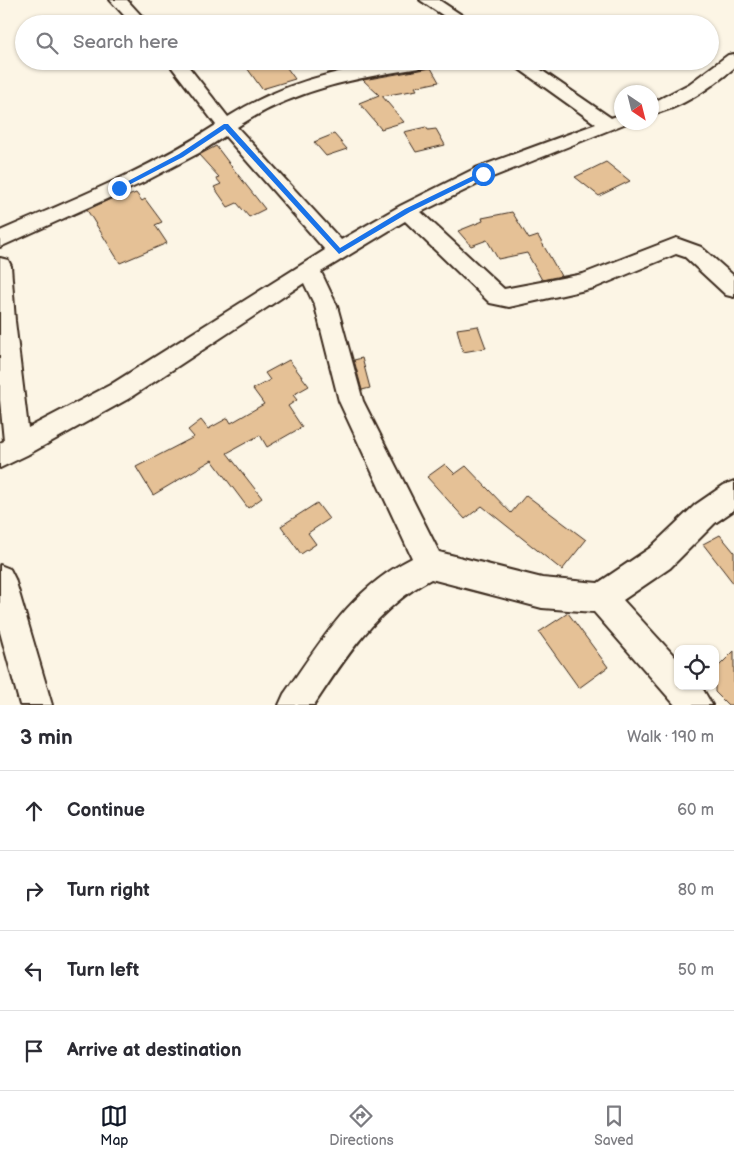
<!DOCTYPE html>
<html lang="en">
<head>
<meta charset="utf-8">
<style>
	:root { --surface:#fff; --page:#f2f2f3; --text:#2b2b33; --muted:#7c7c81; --line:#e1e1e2; --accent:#111827 }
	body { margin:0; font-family:"Balsamiq Sans",sans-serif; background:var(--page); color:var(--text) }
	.controls { position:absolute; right:15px; bottom:15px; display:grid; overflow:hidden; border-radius:10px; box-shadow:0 1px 4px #0004 }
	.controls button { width:45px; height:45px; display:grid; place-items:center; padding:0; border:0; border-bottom:1px solid var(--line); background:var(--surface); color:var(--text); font:25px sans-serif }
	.compass { position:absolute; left:614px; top:85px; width:45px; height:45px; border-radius:50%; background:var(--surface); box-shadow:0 1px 4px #0004; rotate:145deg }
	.stop { position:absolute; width:15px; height:15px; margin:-11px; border:4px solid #1a73e8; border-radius:50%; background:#fff }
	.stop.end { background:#1a73e8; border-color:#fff; box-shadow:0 1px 5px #0008 }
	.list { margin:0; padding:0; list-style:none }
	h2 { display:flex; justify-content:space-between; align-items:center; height:65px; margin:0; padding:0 20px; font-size:21px }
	h2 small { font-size:16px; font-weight:400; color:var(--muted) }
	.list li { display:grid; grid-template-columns:32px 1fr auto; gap:15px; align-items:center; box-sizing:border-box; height:80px; padding:0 20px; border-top:1px solid var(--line) }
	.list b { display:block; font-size:19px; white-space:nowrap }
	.list em { font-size:16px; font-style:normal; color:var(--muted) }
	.icon { flex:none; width:28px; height:28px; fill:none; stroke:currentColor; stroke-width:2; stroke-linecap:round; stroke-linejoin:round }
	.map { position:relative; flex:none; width:734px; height:705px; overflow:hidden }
	.search { position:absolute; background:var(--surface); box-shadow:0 1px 4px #0004; left:15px; right:15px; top:15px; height:55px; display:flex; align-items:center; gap:12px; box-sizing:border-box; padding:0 18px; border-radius:28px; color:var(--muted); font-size:19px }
	.sheet { height:385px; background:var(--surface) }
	nav { display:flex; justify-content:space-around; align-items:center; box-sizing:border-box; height:70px; border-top:1px solid var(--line); background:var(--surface); font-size:14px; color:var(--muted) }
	nav a { display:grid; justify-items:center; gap:2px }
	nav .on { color:var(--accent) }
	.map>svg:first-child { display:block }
	.building { fill:#e5c196; stroke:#3b2a1e }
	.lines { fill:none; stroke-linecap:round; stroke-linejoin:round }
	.minor-casing { stroke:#3b2a1e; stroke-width:4 }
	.minor { fill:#fcf5e5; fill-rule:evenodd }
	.route { fill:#1a73e8 }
</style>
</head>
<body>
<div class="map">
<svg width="734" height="705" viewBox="0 0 734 705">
	<rect width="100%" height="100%" fill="#fcf5e5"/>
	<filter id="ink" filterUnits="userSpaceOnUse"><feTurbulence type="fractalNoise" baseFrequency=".02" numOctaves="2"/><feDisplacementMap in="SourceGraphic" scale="10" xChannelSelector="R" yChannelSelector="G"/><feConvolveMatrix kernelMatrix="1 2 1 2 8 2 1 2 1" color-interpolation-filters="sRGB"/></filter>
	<g filter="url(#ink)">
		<g class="building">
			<path d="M242,61H282L295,79L262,89Z"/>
			<path d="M344,61H394L351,68Z"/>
			<path d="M431,68L439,82L415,87L417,90L382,96L404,122L381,129L359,103L379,95L363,80Z"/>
			<path d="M426,127L428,130L436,129L445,145L416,152L404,132Z"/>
			<path d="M334,134L347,149L326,156L314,142Z"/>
			<path d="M216,146L235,171L265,209L249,217L237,203L228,207L214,187L221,184L216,178L219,177L199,155Z"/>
			<path d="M606,162L630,181L599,196L575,177Z"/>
			<path d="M136,193L142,201L145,199L162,222L155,225L167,243L120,263L87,210L115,197L117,200Z"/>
			<path d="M512,212L529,239L538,236L561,276L542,280L527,253L498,259L487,240L471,246L458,231L483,221L482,218Z"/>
			<path d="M478,326L486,348L463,352L457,329Z"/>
			<path d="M362,358L370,388L362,390L354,360Z"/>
			<path d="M289,360L309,386L293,395L297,400L288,406L302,427L267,447L260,435L227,453L262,498L248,508L212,460L153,495L136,467L194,437L188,430L201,420L208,429L228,418L231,423L264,404L253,389L270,380L265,373Z"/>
			<path d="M445,464L455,474L466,466L511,513L526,495L586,540L562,570L482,506L465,519L427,477Z"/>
			<path d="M317,503L329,519L308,533L316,544L301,554L281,526Z"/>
			<path d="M720,535L734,552V584L703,544Z"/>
			<path d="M568,613L608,667L579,688L539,632Z"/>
			<path d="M734,651V705H728L715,692V670Z"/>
		</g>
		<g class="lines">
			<g class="minor-casing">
				<g id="minor">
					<path d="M110,0H127L149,24H132Z"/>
					<path d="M420,0H439L475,24H456Z"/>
					<path d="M734,54V68C712,87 680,109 652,114V103L689,84L728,55Z"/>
					<path d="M167,61H184L228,117C291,77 367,61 440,61L432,66C361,77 298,87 237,127L341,240L400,206L476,168L596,124L508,61H528L611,118L622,114V122H629L490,178L421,212L504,289L583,274L676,238L701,247L734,276V297L726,295L685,257L676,254L594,288L509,307L490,303L405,221L321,272L337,306L363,401L439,552L542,578L598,583L650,548L695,505L724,485L734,481V510L715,523L670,568L623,600L678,660V686H701L712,705H675L594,612L542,608L431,579C377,608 347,655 314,705H279L284,694C322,640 351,589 412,558L339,401L315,306L304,283L128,399L27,455L0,468V443L4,441L0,400V258L8,260L11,266L15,321L28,428L110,385L325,250L225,136L199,153L142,183L0,247V231C74,199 149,169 216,125Z"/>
					<path d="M0,565L10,569L15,579L52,705H20L0,632Z"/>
				</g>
			</g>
			<use href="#minor" class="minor"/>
		</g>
	</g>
	<path class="route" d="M224,124H228L340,248L405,209L481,172L487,174L410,212L339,254L225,129L183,157L121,189L115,188L179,154Z"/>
</svg>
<div class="controls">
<button><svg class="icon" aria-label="locate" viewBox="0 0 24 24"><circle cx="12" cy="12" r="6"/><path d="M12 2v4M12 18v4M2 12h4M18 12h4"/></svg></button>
</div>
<svg class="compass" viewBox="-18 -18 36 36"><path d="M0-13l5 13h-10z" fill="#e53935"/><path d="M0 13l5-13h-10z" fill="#7c7c81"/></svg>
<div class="stop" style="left:483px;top:174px"></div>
<div class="stop end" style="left:119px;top:188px"></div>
<div class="search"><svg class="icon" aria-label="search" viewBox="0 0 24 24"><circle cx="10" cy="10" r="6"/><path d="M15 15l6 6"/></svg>Search here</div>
</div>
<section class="sheet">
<h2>3 min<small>Walk · 190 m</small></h2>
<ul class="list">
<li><svg class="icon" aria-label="ahead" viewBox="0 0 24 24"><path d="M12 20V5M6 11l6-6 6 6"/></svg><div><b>Continue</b></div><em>60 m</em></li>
<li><svg class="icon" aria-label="right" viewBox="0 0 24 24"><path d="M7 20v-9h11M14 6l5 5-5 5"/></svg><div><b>Turn right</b></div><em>80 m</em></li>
<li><svg class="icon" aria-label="left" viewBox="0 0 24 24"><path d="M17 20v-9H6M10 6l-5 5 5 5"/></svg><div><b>Turn left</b></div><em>50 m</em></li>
<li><svg class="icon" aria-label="arrive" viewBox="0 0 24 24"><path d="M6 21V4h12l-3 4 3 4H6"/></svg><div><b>Arrive at destination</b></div></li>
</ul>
</section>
<nav>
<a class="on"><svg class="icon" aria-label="map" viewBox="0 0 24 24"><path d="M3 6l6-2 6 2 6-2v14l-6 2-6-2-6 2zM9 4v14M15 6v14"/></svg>Map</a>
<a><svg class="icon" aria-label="directions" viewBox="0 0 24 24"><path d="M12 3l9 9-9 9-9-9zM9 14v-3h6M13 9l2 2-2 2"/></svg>Directions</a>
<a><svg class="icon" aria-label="saved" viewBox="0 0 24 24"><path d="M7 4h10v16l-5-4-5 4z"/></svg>Saved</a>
</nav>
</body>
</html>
